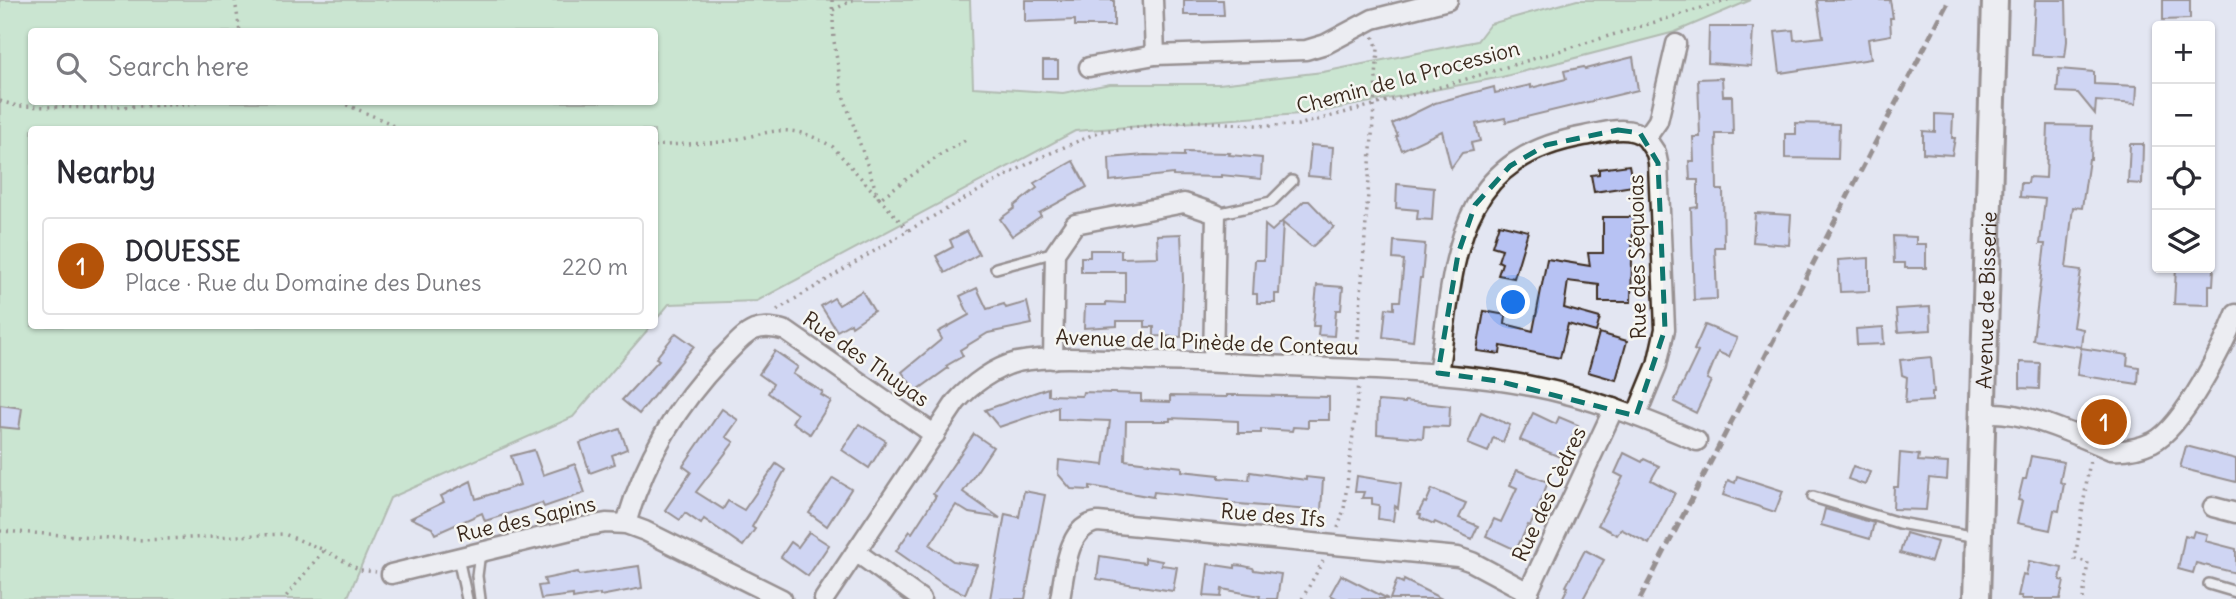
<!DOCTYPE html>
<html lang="en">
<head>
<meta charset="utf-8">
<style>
	:root { --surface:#fff; --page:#f2f2f3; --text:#2b2b33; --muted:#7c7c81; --line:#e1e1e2; --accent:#b45309 }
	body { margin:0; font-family:Delius,sans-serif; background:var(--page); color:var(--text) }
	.controls { position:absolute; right:21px; top:21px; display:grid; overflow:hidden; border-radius:7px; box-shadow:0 2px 5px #0004 }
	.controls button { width:63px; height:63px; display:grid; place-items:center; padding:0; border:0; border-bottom:2px solid var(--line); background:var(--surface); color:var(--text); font:35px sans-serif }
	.you { position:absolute; left:1514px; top:303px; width:24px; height:24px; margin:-18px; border:5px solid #fff; border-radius:50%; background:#1a73e8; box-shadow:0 0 0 10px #1a73e833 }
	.badge { display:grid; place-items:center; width:46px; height:46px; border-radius:50%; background:var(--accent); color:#fff; font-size:23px; font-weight:700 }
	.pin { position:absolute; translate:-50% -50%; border:4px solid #fff; box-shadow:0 2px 7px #0006 }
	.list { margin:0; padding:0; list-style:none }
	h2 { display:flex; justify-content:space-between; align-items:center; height:91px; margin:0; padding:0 28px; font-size:30px }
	h2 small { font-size:23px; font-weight:400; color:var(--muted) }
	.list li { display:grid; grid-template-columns:46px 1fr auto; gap:21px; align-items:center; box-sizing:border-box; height:98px; margin:0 14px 14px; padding:0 14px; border:2px solid var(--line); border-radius:7px }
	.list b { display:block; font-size:26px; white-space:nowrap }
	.list p { margin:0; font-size:23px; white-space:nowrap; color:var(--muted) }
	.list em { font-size:23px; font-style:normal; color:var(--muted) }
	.icon { flex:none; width:38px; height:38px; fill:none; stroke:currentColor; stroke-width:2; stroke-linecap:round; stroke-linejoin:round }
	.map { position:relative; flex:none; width:2236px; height:599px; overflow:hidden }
	.search { position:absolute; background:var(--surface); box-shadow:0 2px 5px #0004; left:28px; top:28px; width:630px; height:77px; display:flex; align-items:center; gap:18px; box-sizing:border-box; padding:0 24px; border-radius:7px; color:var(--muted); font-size:26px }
	.panel { position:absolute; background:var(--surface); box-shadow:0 2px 5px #0004; left:28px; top:126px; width:630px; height:203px; border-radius:7px }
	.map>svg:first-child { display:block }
	.green { fill:#ace5a9; stroke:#748864; stroke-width:2; fill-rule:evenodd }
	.building { fill:#b7c2f3; stroke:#3b2a1e; stroke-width:2 }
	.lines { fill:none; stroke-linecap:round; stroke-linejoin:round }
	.lane-casing { stroke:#3b2a1e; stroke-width:14 }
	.street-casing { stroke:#3b2a1e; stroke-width:23 }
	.secondary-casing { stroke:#3b2a1e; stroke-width:30 }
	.path { stroke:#3b2a1e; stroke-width:3.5; stroke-dasharray:2 5; stroke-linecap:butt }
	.lane { stroke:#f6f6f2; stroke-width:9 }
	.street { stroke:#f6f6f2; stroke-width:18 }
	.secondary { stroke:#f6f6f2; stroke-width:24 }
	.rail { stroke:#3b2a1e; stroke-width:5; stroke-dasharray:10 5; stroke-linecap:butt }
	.marked { fill:none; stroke:#0f766e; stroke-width:5; stroke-dasharray:14 9; stroke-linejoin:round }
	.labels { text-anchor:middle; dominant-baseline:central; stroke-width:5; stroke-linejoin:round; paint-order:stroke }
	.street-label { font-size:21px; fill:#3b2a1e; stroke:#f6f6f2 }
</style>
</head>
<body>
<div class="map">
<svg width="2236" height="599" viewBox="0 0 2236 599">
	<rect width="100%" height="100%" fill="#e3e6f2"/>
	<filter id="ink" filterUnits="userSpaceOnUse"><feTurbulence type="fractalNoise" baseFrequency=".0143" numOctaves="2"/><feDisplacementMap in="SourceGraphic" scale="14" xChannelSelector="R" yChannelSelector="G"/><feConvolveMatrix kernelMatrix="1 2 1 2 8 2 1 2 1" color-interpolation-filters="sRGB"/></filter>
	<g filter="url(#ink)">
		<path class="green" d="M0,0H970L973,87L1063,93L1110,84H1219L1323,72L1477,41L1490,24L1577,0H1751L1675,32L1502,77L1313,113L1075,131L757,301L669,304L655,321L654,130H32V326H651L573,417L390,498L347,599H0ZM32,32H654V102H32Z"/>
		<g class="building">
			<path d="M1025,0H1114V26H1075V20L1025,22Z"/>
			<path d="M1184,0H1223L1224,15H1184Z"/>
			<path d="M1817,0H1890L1893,18H1890L1891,35L1868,39L1871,59L1780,73L1775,32L1793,30L1794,40L1823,37Z"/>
			<path d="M2035,0H2066L2067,41L2065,57L2032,55Z"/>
			<path d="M2163,0H2190V19L2163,20Z"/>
			<path d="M1709,27H1753L1751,66L1708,63Z"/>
			<path d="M1633,57L1638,90L1506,122L1505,118L1476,124L1480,141L1471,143L1473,151L1462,153L1451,168L1442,131L1402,150L1396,137L1398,136L1392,124L1435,103L1494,87L1495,93L1531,85V88L1566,79L1564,71L1584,67L1585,69Z"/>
			<rect x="1043" y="61" width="15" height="17"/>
			<path d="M2059,69L2094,72V84L2137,86L2136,104L2096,101L2095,114L2078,93L2057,92Z"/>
			<path d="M1722,78L1723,96H1732L1733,134H1716L1717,190H1723L1724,247H1715L1717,299L1694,300L1691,208L1698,207V180H1690L1689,161H1694L1693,137H1700L1698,79Z"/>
			<path d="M1935,114L1953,115L1952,138H1955L1952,155L1923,153V131L1935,132Z"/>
			<path d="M1796,123L1839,124L1838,159L1785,158V134H1796Z"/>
			<path d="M2048,125L2092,126L2091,159H2089L2082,208L2073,207L2066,268L2081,270L2073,327L2083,329L2081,347L2033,340L2045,244H2040L2045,199L2020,197L2021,183H2028L2029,177L2046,178Z"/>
			<path d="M2130,144H2143L2142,184L2128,183Z"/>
			<path d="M1311,145L1333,147L1331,178L1308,176Z"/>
			<path d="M1184,152L1230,153L1229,155L1262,158L1261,179L1221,175V177L1173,176V174L1110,181L1109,158L1145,155L1184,156Z"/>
			<path d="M1073,161L1087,187L1039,213L1041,216L1012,236L1000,219L1015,208L1014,206L1037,188L1034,183Z"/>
			<path d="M1629,165L1633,186L1594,192L1591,175L1599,174V169Z"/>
			<path d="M1397,184L1434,188L1432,220L1417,219L1418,210L1396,208Z"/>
			<path d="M1304,201H1309L1334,227L1312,247L1283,223L1279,294H1275V303H1257V294H1253L1255,260H1264L1265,225L1272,231Z"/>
			<path d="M1755,213L1791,215L1789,245L1753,242Z"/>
			<path d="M1603,217H1633L1631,302H1599V285L1568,281L1564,308L1600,318L1596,332L1568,324L1560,358L1501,346L1500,354L1477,351L1484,311L1506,315L1505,324L1533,331L1547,259L1590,266L1588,253H1603Z"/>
			<path d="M1499,224L1528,231L1514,278L1498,275L1502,263L1498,261L1502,249L1492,246Z"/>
			<path d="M967,231L979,254L945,273L936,256L953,247L950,240Z"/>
			<path d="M1181,234L1183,280L1181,337L1154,336V327H1145V321H1117V326L1084,328L1085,305H1106V302L1125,303V272H1081V257H1090V250H1121V258L1158,257L1157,235Z"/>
			<path d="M1893,236L1916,237V244H1926V268H1905V263H1894Z"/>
			<path d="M1394,241L1425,244L1422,278H1420L1413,341L1383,337L1386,308L1394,309V301H1400L1404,260L1393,259Z"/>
			<path d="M1869,258V291L1840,292L1838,260Z"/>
			<path d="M2176,268H2214L2213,285H2209V305L2174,304Z"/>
			<path d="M1317,285L1343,287L1341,310H1336L1334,336L1318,335L1319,326H1313Z"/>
			<path d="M977,288L987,309L1004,304L1006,308L1027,302L1032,324L988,333L960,350L963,356L946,366L948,368L916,391L902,372L942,339L938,332L969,315L960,296Z"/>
			<path d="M862,291L874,311L852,326L851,323L837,331L821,306L834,298L839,305Z"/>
			<path d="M1930,307L1931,330L1898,332L1896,309Z"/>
			<path d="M1705,325L1737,338L1729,357L1718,352L1707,379L1711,381L1696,413L1674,402L1698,352L1694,350Z"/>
			<path d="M1883,327L1884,344L1857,345L1856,329Z"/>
			<path d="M676,333L694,346L639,414L622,400L659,360L656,358Z"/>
			<path d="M1599,333L1627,341L1616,380L1588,372Z"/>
			<path d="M2081,348L2128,355L2127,365L2139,367L2138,384L2077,375Z"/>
			<path d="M775,351L798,367L793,374L823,392L821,395L831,401L810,434L792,422L797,414L768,393L773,384L759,374Z"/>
			<path d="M1931,357L1934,392H1932V401L1905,403L1907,377L1902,375L1900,360Z"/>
			<path d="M2020,362L2040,363L2039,389L2020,388Z"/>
			<path d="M1048,388V395L1082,396L1083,392L1141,394V401L1170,402V396L1227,397V395H1238L1329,397V420H1308V428L1293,427L1292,431L1261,429V433H1238V421L1170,418V421H1126L1125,460L1182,467V471L1219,475V478L1249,480L1250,472L1306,480V477L1323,479L1321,511L1227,503L1228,500L1154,492L1153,497L1090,486V490L1071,489L1058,474L1059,460L1104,465L1110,421L1058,419V407L999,427L985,410Z"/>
			<path d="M1378,401L1405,403V401L1450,406L1449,427L1424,426L1423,438L1377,434Z"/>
			<path d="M0,405L22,408L19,429L0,427Z"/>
			<path d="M722,409L738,420L726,437L734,442L696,492L723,509L728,501L744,510L776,464L785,470L752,527L755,529L743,546L704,519L701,524L685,513L680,520L665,510L691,472L683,466Z"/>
			<path d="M1481,412L1510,425L1503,442L1493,438L1488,452L1468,444Z"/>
			<path d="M1533,413L1556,424L1559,417L1578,425L1562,458L1520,440Z"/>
			<path d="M859,424L886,441L869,468L842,450Z"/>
			<path d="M620,429L627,449L612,455L615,464L590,473L580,443Z"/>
			<path d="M974,434L993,447L963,492L1000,518L969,513L956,505L930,545L953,561L977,565L965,594L943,584L896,551L910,531L912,533L936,496L933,494Z"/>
			<path d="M2186,446L2236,459V482L2180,468Z"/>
			<path d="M534,450L543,475L575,464L585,493L544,507L542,503L485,521L482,513L435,534L432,528L411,518L444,502L441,496L471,481L476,499L520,485L511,456Z"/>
			<path d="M1624,453L1642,462L1644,459L1659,466L1651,480L1675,493L1649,544L1621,529L1617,535L1598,525L1623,477L1615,473Z"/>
			<path d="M1900,453L1919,455L1918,461L1948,463L1947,480L1929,478L1926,510L1893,509L1894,487H1898Z"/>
			<path d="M2031,456L2064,462L2060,482L2064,484L2059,511L2054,510L2050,530L2017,523L2022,501L2018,500L2023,479H2026Z"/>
			<path d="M1853,466L1870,472L1865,485L1848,479Z"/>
			<path d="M1517,470L1548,482L1534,518L1530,526L1528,525L1516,550L1486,536L1494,519L1501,522L1517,488L1510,485Z"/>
			<path d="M1357,476L1401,483L1398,508L1395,506L1393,521L1378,519L1379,505L1372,504V498H1362L1364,492H1355Z"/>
			<path d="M1737,476L1783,491L1775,512L1723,495L1728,480L1735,483Z"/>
			<path d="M833,478L851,489L827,526L809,513Z"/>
			<path d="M1432,489L1466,503L1459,518L1478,526L1472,539L1435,522L1434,524L1420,518L1421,515L1418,514L1424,502L1426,503Z"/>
			<path d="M1024,491L1045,495L1025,599H990L1005,514L1019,517Z"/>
			<path d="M1825,509L1874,523L1870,539L1821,525Z"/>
			<path d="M2194,531L2207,534L2205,541L2236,549V573L2196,563L2193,573L2178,569L2185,535L2192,537Z"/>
			<path d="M809,532L829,545L808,576L781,557L791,542L798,547Z"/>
			<path d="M1906,533L1937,542L1931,562L1900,553Z"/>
			<path d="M1585,550L1604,560L1583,599H1562L1568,587L1566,586Z"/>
			<path d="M1100,556L1145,563V558L1162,561L1161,565L1177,567L1173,591L1097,579Z"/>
			<path d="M2029,561L2062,568L2060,580L2064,581L2060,599H2021L2022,596H2018L2023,574L2026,575Z"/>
			<path d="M1208,564L1235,568V565L1244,566L1253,568L1254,570L1281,574L1277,599H1259L1260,596L1222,589L1221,597L1204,596Z"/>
			<path d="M639,566L642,588L600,596V594L573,599V595L541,599L538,586L546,585L544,579L578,572L579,575Z"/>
			<path d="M1341,575L1388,599H1338L1330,595Z"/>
			<path d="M1397,580L1403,583L1404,580L1442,599H1390Z"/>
		</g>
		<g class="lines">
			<g class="lane-casing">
				<g id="lane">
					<path d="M1216,214L1271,202L1292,181"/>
					<path d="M996,268L1055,252"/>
					<path d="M1813,497L1899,523L1977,537"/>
					<path d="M480,552L477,576L480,599"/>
					<path d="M458,558L467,599"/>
					<path d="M2209,584L2236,592"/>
				</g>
			</g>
			<g class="street-casing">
				<g id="street">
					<path d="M1153,0L1155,55"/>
					<path d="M1089,67L1155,55L1306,50L1326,44L1373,19L1448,0"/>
					<path d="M1053,359L1055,253L1075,224L1184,203L1216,214L1213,362"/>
					<path d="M1438,373C1456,264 1450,160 1584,136C1605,132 1629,124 1646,138"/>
					<path d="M1982,414C2018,407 2077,436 2111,450C2125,451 2140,448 2153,442C2183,427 2224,345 2236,314"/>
					<path d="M1636,416L1657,365L1665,329L1658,163L1656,153L1646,138L1658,121L1676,44"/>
					<path d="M2213,507L2236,513"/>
					<path d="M626,524C644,460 676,406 722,358C732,349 742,335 754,330C765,326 776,328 786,331L935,435"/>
					<path d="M856,552L921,599"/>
					<path d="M391,574L583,527L606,523L626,524L645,531L782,599"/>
					<path d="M824,599L956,402C972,384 994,368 1017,362C1055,354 1115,360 1155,361C1214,362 1272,365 1330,368C1397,371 1465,373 1531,386C1589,397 1643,418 1697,441"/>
					<path d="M1060,599C1065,574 1066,526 1098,522L1458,557L1472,562L1528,592"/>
					<path d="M1525,599L1614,408"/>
				</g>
			</g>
			<g class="secondary-casing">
				<g id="secondary">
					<path id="s1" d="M1977,599L1995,0"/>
				</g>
			</g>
			<g class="path">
				<path d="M235,0L240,32"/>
				<path d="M832,0L834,41L842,92L879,199L940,155L969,138"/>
				<path d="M833,10L853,0"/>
				<path d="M0,101L17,106L93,108L190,104L200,102"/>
				<path d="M340,102L387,122L399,130"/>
				<path d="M654,146C676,144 699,144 721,142C770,135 783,118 833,147L908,230"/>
				<path d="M777,310L909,230L993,183L1037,159L1101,131L1195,121L1268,126L1298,125L1430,90L1728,0"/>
				<path d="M1357,352L1378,49L1373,36"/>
				<path d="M1338,528L1344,509L1359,384"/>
				<path d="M0,531L142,540L284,534L324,550L284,599"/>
				<path d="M324,550L360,570L376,572"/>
				<path d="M1302,599L1323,561"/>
				<path d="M2083,599L2088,562L2075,559L2090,460"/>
			</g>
			<use href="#lane" class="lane"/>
			<use href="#street" class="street"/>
			<use href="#secondary" class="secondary"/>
			<path class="rail" d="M1640,599L1949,0"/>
		</g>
	</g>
	<path d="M0 0H2236V599H0ZM1618,130L1640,133L1658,163L1665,329L1636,416L1498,381L1438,373L1458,254L1475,205L1510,166L1546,145Z" fill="#e3e6f2" fill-opacity=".55" fill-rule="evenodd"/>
	<path class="marked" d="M1618,130L1640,133L1658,163L1665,329L1636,416L1498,381L1438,373L1458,254L1475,205L1510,166L1546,145Z"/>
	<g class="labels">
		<g class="street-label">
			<text transform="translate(1408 77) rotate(-15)">Chemin de la Procession</text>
			<text transform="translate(1637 257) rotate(-91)">Rue des Séquoias</text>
			<text stroke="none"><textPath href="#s1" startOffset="299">Avenue de Bisserie</textPath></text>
			<text transform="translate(1207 342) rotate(2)">Avenue de la Pinède de Conteau</text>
			<text transform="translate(866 359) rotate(35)">Rue des Thuyas</text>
			<text transform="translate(1549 494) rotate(-65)">Rue des Cèdres</text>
			<text transform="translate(1273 515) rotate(5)">Rue des Ifs</text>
			<text transform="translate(526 519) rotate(-13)">Rue des Sapins</text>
		</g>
	</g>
</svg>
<div class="controls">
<button>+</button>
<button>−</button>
<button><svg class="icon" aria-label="locate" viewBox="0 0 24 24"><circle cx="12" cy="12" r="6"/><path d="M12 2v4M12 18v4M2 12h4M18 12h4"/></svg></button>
<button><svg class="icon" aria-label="layers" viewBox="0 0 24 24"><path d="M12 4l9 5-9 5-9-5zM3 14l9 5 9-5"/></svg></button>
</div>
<div class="you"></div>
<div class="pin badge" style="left:2104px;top:422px">1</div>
<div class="search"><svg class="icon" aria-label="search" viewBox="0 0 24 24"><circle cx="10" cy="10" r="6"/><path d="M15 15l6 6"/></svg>Search here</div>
<section class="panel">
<h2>Nearby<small></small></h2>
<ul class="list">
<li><span class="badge">1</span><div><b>DOUESSE</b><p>Place · Rue du Domaine des Dunes</p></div><em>220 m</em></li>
</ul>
</section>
</div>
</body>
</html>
